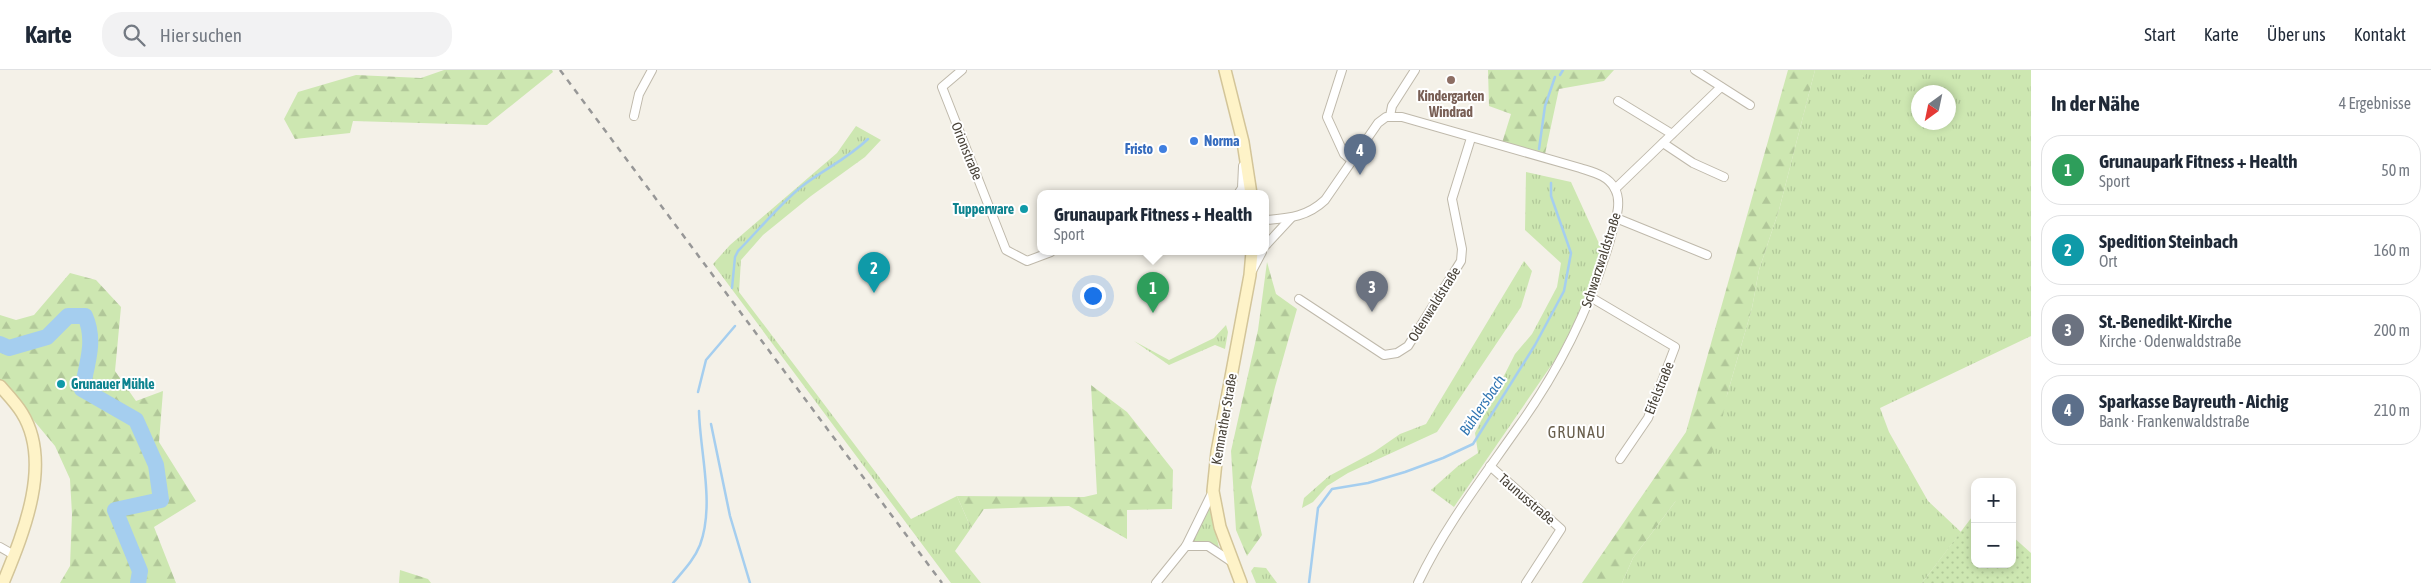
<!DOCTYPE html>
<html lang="de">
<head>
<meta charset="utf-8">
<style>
	:root { --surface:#fff; --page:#f2f2f3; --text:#1f2937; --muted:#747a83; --line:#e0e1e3; --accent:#f7451c }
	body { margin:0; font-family:"Asap Condensed",sans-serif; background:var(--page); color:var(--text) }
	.controls { position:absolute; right:15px; bottom:15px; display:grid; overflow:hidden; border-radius:10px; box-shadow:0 2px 8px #0003 }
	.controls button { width:45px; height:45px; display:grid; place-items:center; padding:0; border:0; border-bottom:1px solid var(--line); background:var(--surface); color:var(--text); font:25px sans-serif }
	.compass { position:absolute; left:1911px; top:15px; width:45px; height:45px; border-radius:50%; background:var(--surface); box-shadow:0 2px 8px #0003; rotate:213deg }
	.you { position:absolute; left:1092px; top:225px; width:18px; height:18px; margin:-12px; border:4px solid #fff; border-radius:50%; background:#1a73e8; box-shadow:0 0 0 8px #1a73e833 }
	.badge { display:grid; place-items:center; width:32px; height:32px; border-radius:50%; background:var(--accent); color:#fff; font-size:16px; font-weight:700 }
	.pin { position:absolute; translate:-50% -41px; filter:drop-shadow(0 1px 2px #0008) }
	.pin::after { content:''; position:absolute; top:26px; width:18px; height:15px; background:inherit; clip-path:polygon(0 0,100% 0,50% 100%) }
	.popup { position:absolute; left:1037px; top:120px; width:232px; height:65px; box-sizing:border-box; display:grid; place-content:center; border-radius:10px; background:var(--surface); filter:drop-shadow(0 1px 4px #0005); font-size:16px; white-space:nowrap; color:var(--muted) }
	.popup b { font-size:19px; color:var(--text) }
	.popup::after { content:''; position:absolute; left:50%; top:100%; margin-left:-10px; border:10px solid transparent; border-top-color:var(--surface) }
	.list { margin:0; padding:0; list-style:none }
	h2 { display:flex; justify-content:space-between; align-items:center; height:65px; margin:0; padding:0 20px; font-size:21px }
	h2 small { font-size:16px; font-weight:400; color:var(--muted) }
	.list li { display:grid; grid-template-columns:32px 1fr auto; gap:15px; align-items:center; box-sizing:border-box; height:70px; margin:0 10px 10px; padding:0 10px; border:1px solid var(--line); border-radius:20px }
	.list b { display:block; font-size:19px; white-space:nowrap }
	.list p { margin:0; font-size:16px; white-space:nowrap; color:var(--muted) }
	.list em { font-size:16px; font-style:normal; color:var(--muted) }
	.icon { flex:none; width:28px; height:28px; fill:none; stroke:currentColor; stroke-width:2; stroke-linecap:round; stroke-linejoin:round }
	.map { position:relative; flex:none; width:2031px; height:513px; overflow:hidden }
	header { display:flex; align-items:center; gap:30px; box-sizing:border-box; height:70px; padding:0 25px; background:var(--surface); border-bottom:1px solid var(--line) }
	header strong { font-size:24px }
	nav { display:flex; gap:28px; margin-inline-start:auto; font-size:18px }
	.search { width:350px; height:45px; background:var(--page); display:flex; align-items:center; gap:12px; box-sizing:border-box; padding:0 18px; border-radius:20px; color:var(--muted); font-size:19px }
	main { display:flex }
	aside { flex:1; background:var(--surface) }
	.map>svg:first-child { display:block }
	.grass { fill:url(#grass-tufts); fill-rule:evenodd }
	.forest { fill:url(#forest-firs) }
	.garden { fill:url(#garden-dots) }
	.pitch { fill:#cde7b1 }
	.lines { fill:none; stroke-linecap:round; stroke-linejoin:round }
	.stream { stroke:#a5ceef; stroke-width:2.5 }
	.river { stroke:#a5ceef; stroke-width:16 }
	.street-casing { stroke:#bfb9ab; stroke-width:10 }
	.secondary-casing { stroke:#d3c599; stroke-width:14 }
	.street { stroke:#fff; stroke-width:8 }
	.secondary { stroke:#fef3c8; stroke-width:11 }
	.rail { stroke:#979797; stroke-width:2.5; stroke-dasharray:6 6; stroke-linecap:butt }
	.education-dot { fill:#8d6e63; stroke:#fff; stroke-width:2 }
	.shop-dot { fill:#3f7fe0; stroke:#fff; stroke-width:2 }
	.culture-dot { fill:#0f9aa8; stroke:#fff; stroke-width:2 }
	.labels { text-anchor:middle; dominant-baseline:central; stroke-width:4; stroke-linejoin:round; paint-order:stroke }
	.education-label { font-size:14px; font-weight:bold; fill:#785e54; stroke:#fff }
	.shop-label { font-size:14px; font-weight:bold; fill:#366cbe; stroke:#fff; text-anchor:start }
	.street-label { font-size:14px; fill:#474137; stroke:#fff }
	.culture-label { font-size:14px; font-weight:bold; fill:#0d838f; stroke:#fff; text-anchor:end }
	.water-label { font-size:15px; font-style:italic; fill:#3176b2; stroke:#fff }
	.quarter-label { font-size:16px; letter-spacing:1px; fill:#6a604e; stroke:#fff }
</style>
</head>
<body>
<header>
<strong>Karte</strong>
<div class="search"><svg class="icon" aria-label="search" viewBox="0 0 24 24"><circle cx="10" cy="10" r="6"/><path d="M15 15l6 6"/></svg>Hier suchen</div>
<nav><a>Start</a><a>Karte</a><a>Über uns</a><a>Kontakt</a></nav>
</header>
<main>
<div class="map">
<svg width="2031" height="513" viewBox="0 0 2031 513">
	<defs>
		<pattern id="grass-tufts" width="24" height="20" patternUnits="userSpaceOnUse" patternTransform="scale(1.25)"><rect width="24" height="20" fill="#cde7b1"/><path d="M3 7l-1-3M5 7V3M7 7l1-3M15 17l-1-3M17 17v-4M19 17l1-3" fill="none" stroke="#b1c799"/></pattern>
		<pattern id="forest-firs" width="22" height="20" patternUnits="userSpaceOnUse" patternTransform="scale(1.25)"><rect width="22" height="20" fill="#cde7b1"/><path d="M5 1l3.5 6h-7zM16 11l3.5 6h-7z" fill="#b1c799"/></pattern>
		<pattern id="garden-dots" width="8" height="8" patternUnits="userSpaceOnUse" patternTransform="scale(1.25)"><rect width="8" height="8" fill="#cde7b1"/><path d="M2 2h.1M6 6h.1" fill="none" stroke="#b1c799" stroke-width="1.8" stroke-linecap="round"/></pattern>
	</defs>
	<rect width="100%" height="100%" fill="#f4f1e8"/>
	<g class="grass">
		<path d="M1815,0H2031V266L1880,338L1889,362L1928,431L1961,462L1922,513H1622L1633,488L1675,432L1727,325L1752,238L1759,200L1779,140ZM1918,22H1948V52H1918Z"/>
		<path d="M856,56L881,70L865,87L811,126L763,165L741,190L739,222L911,449L957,426L971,458L955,481L981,513H951L713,194L730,175L837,83Z"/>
		<path d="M1526,102L1571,112L1602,180L1587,228L1557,287L1454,437L1431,420L1458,396L1478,383L1475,363L1515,284L1532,264L1557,217L1561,193L1525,160Z"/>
		<path d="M1524,191L1532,201L1521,237L1437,362L1348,403L1327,416L1313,432L1302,438L1304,428L1329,406L1374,382L1400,364L1426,354Z"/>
		<path d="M1226,255L1228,262L1225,279L1215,275L1169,295L1134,271L1169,290L1214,268Z"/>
		<path d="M1209,438L1211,440L1220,483L1190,474Z"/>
		<path d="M1254,497L1266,498L1277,513H1256L1251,501Z"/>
	</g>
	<g class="forest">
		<path d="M444,0H552L553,2L487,55L353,51L350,63L295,69L284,49L298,22L356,5L421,8Z"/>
		<path d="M1488,0H1614L1604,11L1559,19L1545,84L1502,73L1511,44L1489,36Z"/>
		<path d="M1788,0H1815L1779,140L1759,200L1752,238L1727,325L1718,371L1703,401L1675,432L1633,488L1622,513H1582L1686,362Z"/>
		<path d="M1267,192L1276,224L1297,239L1275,317L1251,417L1262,465L1247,486L1236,460L1231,381L1258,260Z"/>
		<path d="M70,203L96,210L121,237L115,301L136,331L163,321L159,372L196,431L154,457L176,513H60L70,496L72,444L70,409L55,376L0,310V245L16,250L34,245Z"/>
		<path d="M1091,315L1127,342L1173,400L1172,439L1127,440V469L1069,436L984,439L971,458L957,426L1084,427L1097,424Z"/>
		<path d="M400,500L428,509L431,513H399Z"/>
	</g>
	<path class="garden" d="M1975,443V494H2012V466L2031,483V513H1922Z"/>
	<path class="pitch" d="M1843,0H1870L1858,13Z"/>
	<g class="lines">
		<g class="stream">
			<path d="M1560,5L1563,0"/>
			<path d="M1539,79L1545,36L1555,7"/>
			<path d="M732,218L735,187L738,181C759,160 778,136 801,117C824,99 846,90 868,69"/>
			<path d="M698,322L706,290L735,256"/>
			<path d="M711,354L730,446L750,513"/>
			<path d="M673,513C683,501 694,490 700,475C715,435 700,383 699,341"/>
			<path d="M1309,513L1318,438L1332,419L1368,413L1405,402L1443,388L1473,374L1535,275L1564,221L1571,183L1551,126V113"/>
		</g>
		<path class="river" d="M0,274L9,278L47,267L68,246H85C96,270 87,294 82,319L136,350L156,395L161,430L115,440L140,501L138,513"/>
		<g class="street-casing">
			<g id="street">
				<path d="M962,0L942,17L1006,180L1027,191L1051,182"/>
				<path d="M1342,0L1327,47L1344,84L1351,90"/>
				<path d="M1695,0L1750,35"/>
				<path d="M1618,31L1672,64"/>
				<path d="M634,46L639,24L652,0"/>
				<path d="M1390,46L1392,36L1415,0"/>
				<path d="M1663,73L1693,93L1724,107"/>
				<path d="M1615,119L1721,17"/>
				<path d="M1238,124L1242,118L1243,96"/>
				<path d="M1616,148L1707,185"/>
				<path d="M1266,150C1289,148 1307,147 1325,130L1378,53L1386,47H1402L1580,98C1592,102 1608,105 1615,119C1623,134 1614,154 1610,170C1590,239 1558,302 1516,360C1481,410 1444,458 1418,513"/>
				<path d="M1266,175L1291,148"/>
				<path d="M1252,201L1262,182"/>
				<path d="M1592,228L1675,277L1648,348L1620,389"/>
				<path d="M1299,229L1384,285L1397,283L1408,276L1461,191L1462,179L1452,129L1471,68"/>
				<path d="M1490,396L1561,459L1526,513"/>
				<path d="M1186,476H1208L1232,492"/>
				<path d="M0,477L14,485"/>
				<path d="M1156,513L1186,476L1213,421"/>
			</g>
		</g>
		<g class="secondary-casing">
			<g id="secondary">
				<path d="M1225,0L1243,72L1251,124"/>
				<path d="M0,316C8,325 16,333 22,343C53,393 23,464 3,513"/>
				<path d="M1241,513L1220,457L1213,421L1217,382L1250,205L1252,182"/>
			</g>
		</g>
		<use href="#street" class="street"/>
		<use href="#secondary" class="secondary"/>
		<path class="rail" d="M560,0L942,513"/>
	</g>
	<circle class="education-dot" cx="1451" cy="10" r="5"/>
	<g class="shop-dot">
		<circle cx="1194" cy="71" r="5"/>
		<circle cx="1163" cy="79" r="5"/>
	</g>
	<g class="culture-dot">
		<circle cx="1024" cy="139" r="5"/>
		<circle cx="61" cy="314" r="5"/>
	</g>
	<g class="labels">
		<g class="education-label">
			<text x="1451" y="26">Kindergarten<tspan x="1451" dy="16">Windrad</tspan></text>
		</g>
		<g class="shop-label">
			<text x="1204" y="71">Norma</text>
			<text x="1153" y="79" text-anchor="end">Fristo</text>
		</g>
		<g class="street-label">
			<text transform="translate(967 81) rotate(68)">Orionstraße</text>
			<text transform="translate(1601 190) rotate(-72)">Schwarzwaldstraße</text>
			<text transform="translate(1434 234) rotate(-58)">Odenwaldstraße</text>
			<text transform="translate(1659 318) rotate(-68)">Eifelstraße</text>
			<text transform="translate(1224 349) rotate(-80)">Kemnather Straße</text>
			<text transform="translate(1527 429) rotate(41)">Taunusstraße</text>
		</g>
		<g class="culture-label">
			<text x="1014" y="139">Tupperware</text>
			<text x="71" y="314" text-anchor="start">Grunauer Mühle</text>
		</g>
		<g class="water-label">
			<text transform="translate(1482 335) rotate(-56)">Bühlersbach</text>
		</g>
		<g class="quarter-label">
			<text x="1577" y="362">GRUNAU</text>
		</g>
	</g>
</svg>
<div class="controls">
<button>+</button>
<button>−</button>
</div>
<svg class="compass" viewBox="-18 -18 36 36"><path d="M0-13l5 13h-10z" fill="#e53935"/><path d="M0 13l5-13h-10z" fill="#747a83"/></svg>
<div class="you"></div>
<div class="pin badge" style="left:1153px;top:243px;background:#2e9e5b">1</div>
<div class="popup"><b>Grunaupark Fitness + Health</b>Sport</div>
<div class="pin badge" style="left:874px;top:223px;background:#0f9aa8">2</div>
<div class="pin badge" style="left:1372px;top:242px;background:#6b7280">3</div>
<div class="pin badge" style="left:1360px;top:105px;background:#5c6f8a">4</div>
</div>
<aside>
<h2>In der Nähe<small>4 Ergebnisse</small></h2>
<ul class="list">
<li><span class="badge" style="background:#2e9e5b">1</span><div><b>Grunaupark Fitness + Health</b><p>Sport</p></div><em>50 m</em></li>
<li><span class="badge" style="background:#0f9aa8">2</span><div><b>Spedition Steinbach</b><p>Ort</p></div><em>160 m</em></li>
<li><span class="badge" style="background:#6b7280">3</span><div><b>St.-Benedikt-Kirche</b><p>Kirche · Odenwaldstraße</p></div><em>200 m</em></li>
<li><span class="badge" style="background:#5c6f8a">4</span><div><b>Sparkasse Bayreuth - Aichig</b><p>Bank · Frankenwaldstraße</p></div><em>210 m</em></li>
</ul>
</aside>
</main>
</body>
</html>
